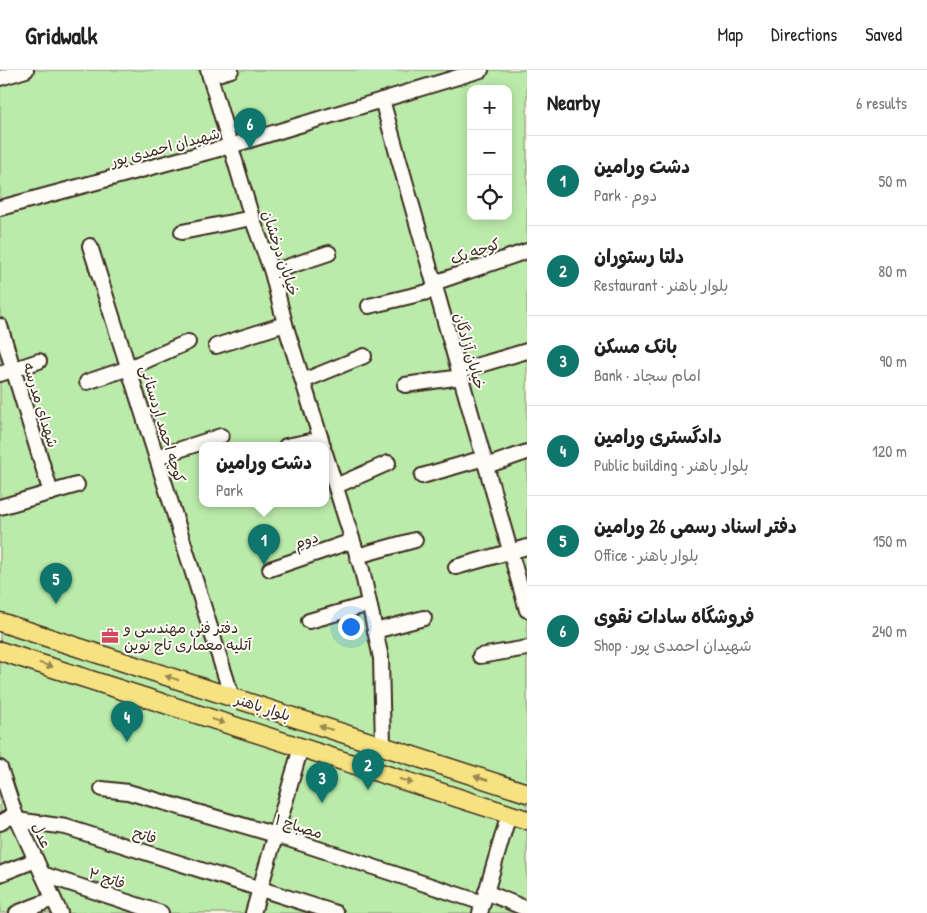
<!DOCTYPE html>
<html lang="en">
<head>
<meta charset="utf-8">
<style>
	:root { --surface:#fff; --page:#f2f2f2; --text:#222; --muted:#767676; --line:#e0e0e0; --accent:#0f766e }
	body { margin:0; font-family:"Patrick Hand","Playpen Sans Arabic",sans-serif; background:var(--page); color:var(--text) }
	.controls { position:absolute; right:15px; top:15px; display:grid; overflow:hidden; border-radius:10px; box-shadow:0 2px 12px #0003 }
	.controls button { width:45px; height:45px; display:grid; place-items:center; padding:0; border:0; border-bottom:1px solid var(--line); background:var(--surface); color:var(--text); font:25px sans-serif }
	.you { position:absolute; left:350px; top:556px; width:18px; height:18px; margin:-12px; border:4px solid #fff; border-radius:50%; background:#1a73e8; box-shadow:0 0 0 8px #1a73e833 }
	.badge { display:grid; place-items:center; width:32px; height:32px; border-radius:50%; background:var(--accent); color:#fff; font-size:16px; font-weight:700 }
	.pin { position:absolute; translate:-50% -41px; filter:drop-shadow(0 1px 2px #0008) }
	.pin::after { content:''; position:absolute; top:26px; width:18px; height:15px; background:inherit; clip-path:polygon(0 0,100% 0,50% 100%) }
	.popup { position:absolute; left:199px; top:372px; width:130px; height:65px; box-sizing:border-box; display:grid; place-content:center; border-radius:10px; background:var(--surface); filter:drop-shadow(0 1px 4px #0005); font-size:16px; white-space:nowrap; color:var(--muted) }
	.popup b { font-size:19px; color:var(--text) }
	.popup::after { content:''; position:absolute; left:50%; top:100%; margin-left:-10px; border:10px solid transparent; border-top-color:var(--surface) }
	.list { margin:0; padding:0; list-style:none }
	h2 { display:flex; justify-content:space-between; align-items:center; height:65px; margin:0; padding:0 20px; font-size:21px }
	h2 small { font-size:16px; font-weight:400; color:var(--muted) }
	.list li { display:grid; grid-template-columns:32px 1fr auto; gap:15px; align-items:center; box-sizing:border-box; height:90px; padding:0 20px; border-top:1px solid var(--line) }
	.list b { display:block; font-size:19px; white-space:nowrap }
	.list p { margin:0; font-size:16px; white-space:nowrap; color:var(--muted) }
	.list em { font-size:16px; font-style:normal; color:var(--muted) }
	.icon { flex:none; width:28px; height:28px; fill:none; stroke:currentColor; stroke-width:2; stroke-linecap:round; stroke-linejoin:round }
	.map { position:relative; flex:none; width:527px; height:843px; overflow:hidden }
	header { display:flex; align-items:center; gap:30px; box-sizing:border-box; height:70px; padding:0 25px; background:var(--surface); border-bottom:1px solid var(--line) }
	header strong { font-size:24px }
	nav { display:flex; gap:28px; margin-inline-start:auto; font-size:18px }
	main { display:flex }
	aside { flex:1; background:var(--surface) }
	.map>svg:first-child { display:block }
	.green { fill:#bbebaa; stroke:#7b8a64; fill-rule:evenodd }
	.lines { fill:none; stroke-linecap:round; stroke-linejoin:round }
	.minor-casing { stroke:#3b2a1e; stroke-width:18 }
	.major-casing { stroke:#3b2a1e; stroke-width:21 }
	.minor { stroke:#fdfcf7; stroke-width:14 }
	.major { stroke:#f6e281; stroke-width:18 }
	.oneway { fill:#988650 }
	.labels { text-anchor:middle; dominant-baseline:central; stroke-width:4; stroke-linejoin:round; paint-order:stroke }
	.street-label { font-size:15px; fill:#3b2a1e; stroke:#fdfcf7 }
	.poi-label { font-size:15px; fill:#3b2a1e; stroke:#fdfcf7; text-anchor:start }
</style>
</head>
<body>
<header>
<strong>Gridwalk</strong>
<nav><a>Map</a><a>Directions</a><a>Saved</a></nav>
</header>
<main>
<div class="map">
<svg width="527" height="843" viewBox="0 0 527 843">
	<rect width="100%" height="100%" fill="#fbf2e6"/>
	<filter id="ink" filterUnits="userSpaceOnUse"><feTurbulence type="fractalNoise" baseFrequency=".02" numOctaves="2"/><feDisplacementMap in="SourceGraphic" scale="10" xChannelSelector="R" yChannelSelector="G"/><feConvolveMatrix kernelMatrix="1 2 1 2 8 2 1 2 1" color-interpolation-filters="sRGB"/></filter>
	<g filter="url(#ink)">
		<path class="green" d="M0,0H527V843H0ZM471,19H508V146H471ZM203,376H325V434H203Z"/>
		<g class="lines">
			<g class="minor-casing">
				<g id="minor">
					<path d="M208,0L252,148L272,202L285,254L323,376"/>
					<path d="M210,6L231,0"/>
					<path d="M0,8L26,0"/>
					<path d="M382,30L527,540"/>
					<path d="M0,138L230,76L481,0"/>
					<path d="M182,162L252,148"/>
					<path d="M90,176L232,627"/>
					<path d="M272,202L329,183"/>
					<path d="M434,213L527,181"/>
					<path d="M369,236L436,220"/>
					<path d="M0,256L51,423"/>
					<path d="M216,276L285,254"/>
					<path d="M459,301L527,281"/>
					<path d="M0,304L39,291"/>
					<path d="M303,311L364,286"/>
					<path d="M87,312L129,298L188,272"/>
					<path d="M405,315L461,307"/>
					<path d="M286,376L321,369"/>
					<path d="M325,383L362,500L381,588L383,676"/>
					<path d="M157,387L221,366"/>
					<path d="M486,396L527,382"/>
					<path d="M422,406L484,388"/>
					<path d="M336,416L388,393"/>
					<path d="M0,437L77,415"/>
					<path d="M357,486L415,470"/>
					<path d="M456,497L527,477"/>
					<path d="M270,499L352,471"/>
					<path d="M309,551L369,534"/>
					<path d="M375,561L424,548"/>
					<path d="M480,586L527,578"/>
					<path d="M0,698L15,744L60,843"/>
					<path d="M102,719L128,722L276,765L483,833"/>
					<path d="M17,750L66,757L336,843"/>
					<path d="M0,753L15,744"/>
					<path d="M0,804L36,790"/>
					<path d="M42,804L161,843"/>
					<path d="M486,822L527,839"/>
					<path d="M17,843L53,829"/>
					<path d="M253,843L301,677"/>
					<path d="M480,843L509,744"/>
				</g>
			</g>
			<g class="major-casing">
				<g id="major">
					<path d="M0,552L527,723"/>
					<path d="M0,581L527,750"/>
				</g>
			</g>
			<use href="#minor" class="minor"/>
			<use href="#major" class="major"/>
		</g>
		<defs><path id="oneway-solid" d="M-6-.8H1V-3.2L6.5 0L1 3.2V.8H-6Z" transform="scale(1.25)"/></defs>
		<g class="oneway">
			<use href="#oneway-solid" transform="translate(46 595) rotate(18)"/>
			<use href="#oneway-solid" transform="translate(172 608) rotate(-162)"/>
			<use href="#oneway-solid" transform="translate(218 651) rotate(18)"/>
			<use href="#oneway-solid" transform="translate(326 658) rotate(-162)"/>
			<use href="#oneway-solid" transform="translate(481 708) rotate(-162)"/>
			<use href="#oneway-solid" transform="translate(406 711) rotate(18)"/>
		</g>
	</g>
	<defs>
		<g id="office-bare" transform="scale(1.35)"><path d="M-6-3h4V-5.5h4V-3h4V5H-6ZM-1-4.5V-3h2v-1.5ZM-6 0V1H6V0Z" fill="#d1495b" stroke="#fdfcf7" stroke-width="2.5" paint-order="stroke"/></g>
	</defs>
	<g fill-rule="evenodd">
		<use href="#office-bare" x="110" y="566"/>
	</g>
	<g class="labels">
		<g class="street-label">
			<text transform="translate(165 77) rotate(-15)">شهیدان احمدی پور</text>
			<text transform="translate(475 181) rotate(-19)">کوچه یک</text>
			<text transform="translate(281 183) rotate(72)">خیابان درخشان</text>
			<text transform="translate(470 281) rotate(74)">خیابان آزادگان</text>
			<text transform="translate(41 335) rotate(73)">شهدای مدرسه</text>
			<text transform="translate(163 354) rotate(73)">کوچه احمد اردستانی</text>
			<text transform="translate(306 470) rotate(-19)">دوم</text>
			<text transform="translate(263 637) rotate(18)">بلوار باهنر</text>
			<text transform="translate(299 756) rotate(18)">مصباح ۱</text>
			<text transform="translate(42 765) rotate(66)">عدل</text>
			<text transform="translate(145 765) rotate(18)">فاتح</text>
			<text transform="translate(107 808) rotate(18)">فاتح ۲</text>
		</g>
		<g class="poi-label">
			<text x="124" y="557">دفتر فنی مهندسی و<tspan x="124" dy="17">آتلیه معماری تاج نوین</tspan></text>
		</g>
	</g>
</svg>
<div class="controls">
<button>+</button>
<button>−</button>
<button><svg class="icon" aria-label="locate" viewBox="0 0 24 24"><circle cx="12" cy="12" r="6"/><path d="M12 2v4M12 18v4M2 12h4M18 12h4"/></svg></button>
</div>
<div class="you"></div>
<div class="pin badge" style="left:264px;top:495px">1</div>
<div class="popup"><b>دشت ورامین</b>Park</div>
<div class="pin badge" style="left:368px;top:720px">2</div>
<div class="pin badge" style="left:322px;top:733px">3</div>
<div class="pin badge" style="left:127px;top:672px">4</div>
<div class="pin badge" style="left:56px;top:534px">5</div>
<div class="pin badge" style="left:250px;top:79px">6</div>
</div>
<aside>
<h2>Nearby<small>6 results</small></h2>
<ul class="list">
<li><span class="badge">1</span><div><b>دشت ورامین</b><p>Park · دوم</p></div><em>50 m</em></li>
<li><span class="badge">2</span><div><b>دلتا رستوران</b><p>Restaurant · بلوار باهنر</p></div><em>80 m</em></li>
<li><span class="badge">3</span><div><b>بانک مسکن</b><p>Bank · امام سجاد</p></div><em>90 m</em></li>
<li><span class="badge">4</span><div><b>دادگستری ورامین</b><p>Public building · بلوار باهنر</p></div><em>120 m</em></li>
<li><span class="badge">5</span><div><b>دفتر اسناد رسمی 26 ورامین</b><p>Office · بلوار باهنر</p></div><em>150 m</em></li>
<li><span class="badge">6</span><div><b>فروشگاه سادات نقوی</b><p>Shop · شهیدان احمدی پور</p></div><em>240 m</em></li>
</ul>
</aside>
</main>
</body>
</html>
